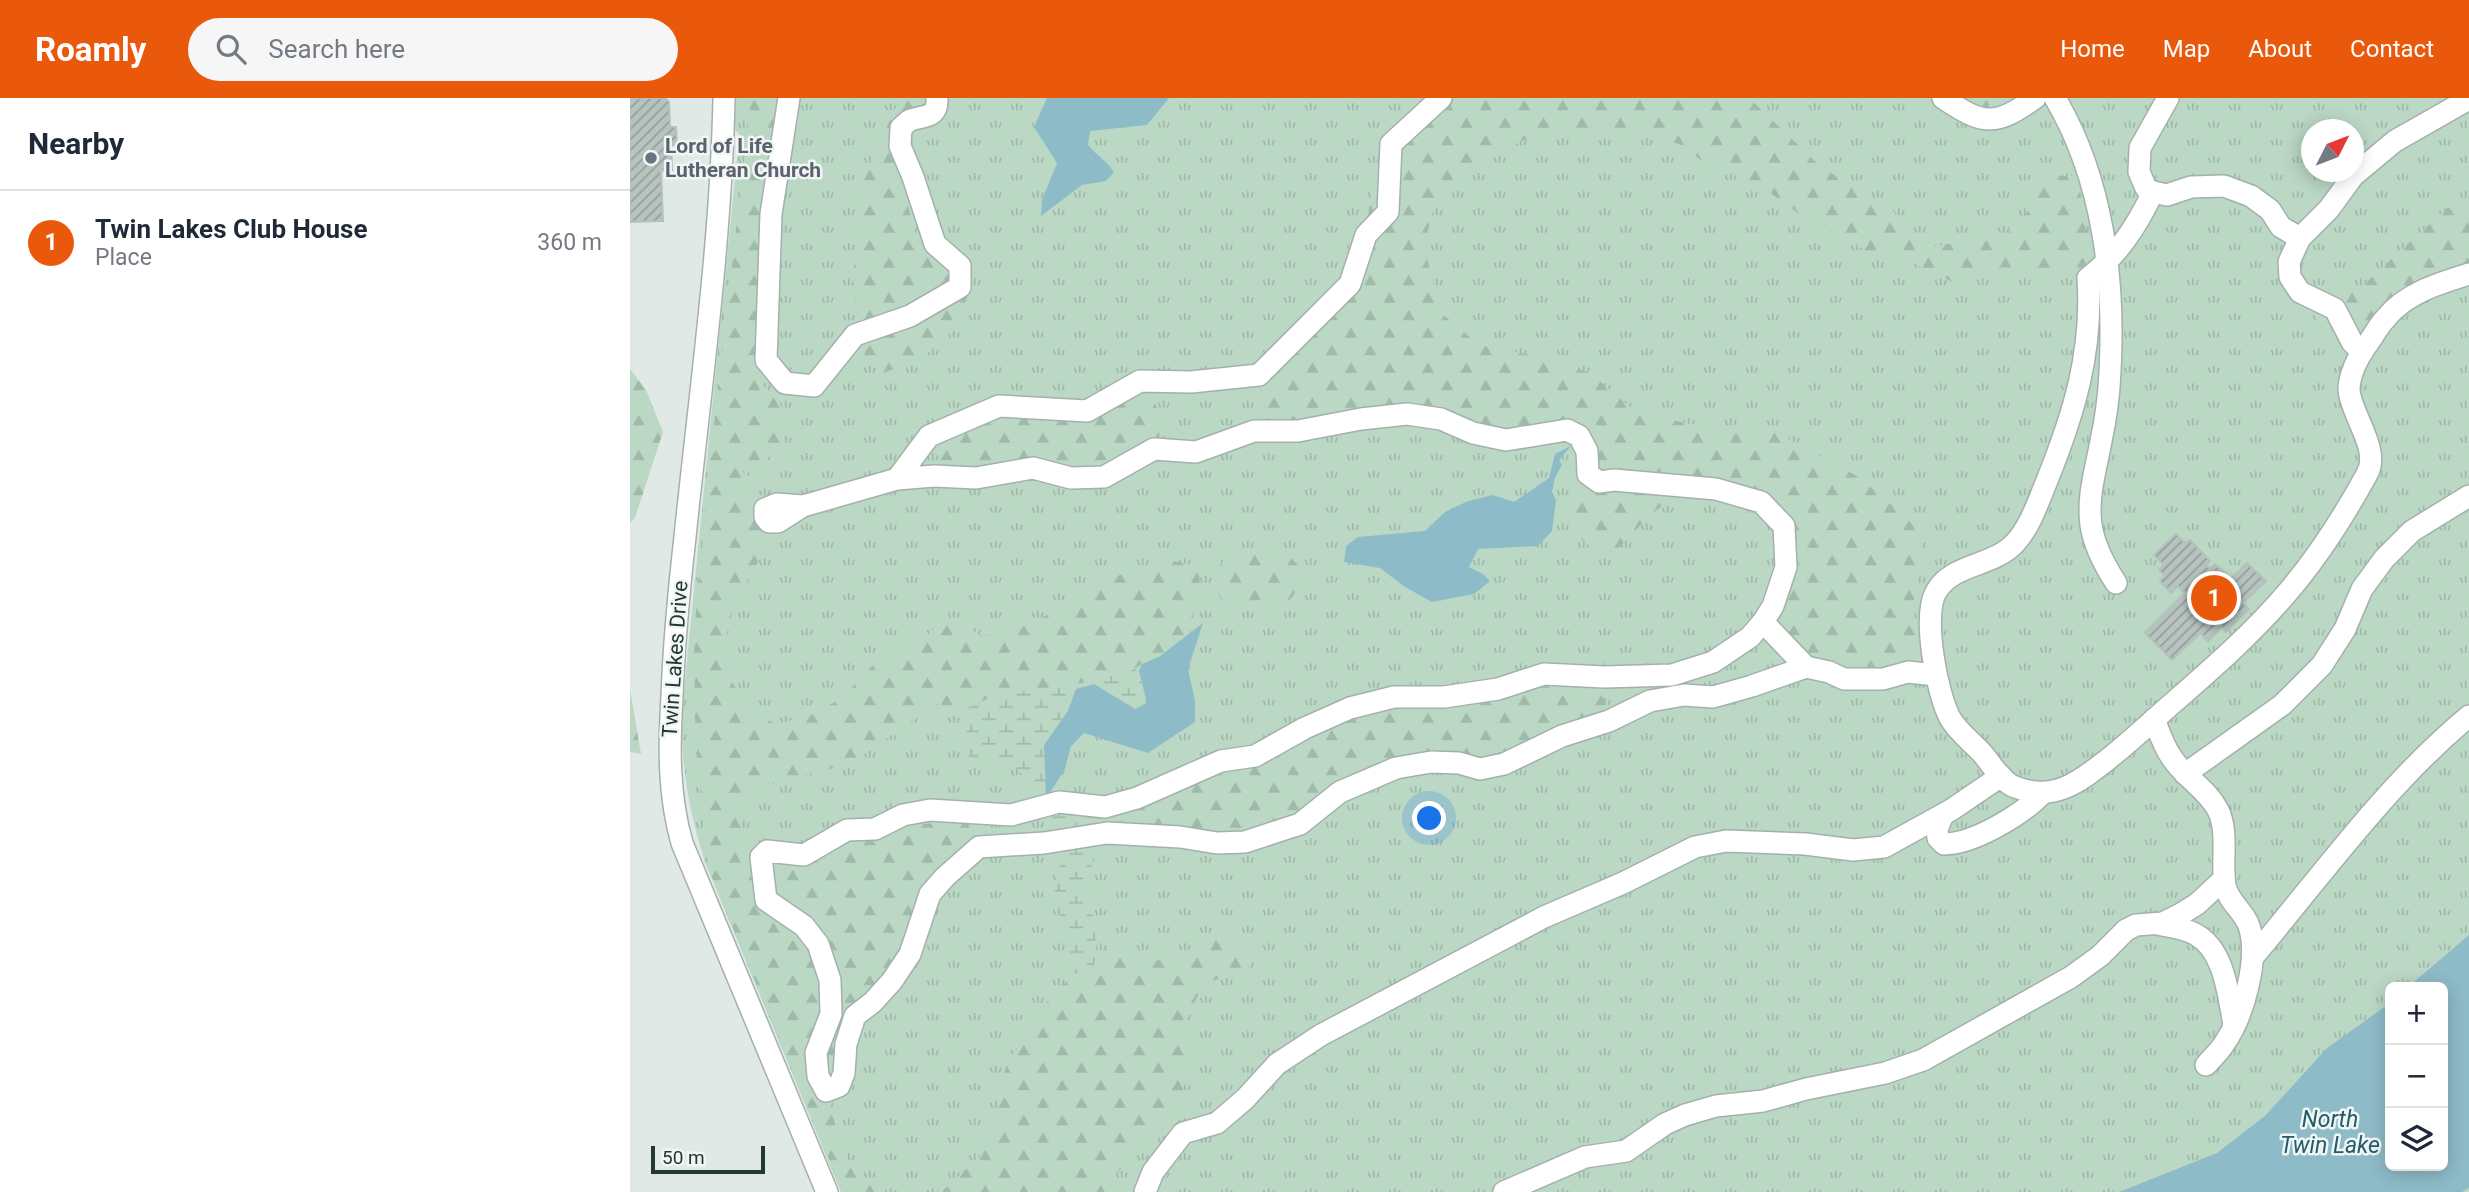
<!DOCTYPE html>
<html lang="en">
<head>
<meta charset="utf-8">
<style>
	:root { --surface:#fff; --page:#f6f6f7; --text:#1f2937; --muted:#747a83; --line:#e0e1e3; --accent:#ea580c }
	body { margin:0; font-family:Roboto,sans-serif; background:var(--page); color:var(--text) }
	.controls { position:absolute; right:21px; bottom:21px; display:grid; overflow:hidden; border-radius:10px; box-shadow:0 4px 18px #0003 }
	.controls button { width:63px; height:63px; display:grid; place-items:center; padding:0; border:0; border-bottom:2px solid var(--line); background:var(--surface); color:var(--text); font:35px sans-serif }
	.compass { position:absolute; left:1671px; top:21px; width:63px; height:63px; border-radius:50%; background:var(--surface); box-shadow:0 4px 18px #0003; rotate:48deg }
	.scale { position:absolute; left:21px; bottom:18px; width:114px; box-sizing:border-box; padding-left:7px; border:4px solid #233733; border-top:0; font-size:19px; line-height:24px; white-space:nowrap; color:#233733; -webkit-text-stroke:5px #f0f6f3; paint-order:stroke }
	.you { position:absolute; left:800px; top:721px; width:24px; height:24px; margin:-18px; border:5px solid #fff; border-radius:50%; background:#1a73e8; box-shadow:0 0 0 10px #1a73e833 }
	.badge { display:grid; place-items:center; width:46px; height:46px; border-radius:50%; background:var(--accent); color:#fff; font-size:23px; font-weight:700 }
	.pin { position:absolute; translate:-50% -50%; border:4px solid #fff; box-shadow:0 2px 7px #0006 }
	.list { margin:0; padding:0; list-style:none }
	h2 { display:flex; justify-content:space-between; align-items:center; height:91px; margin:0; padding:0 28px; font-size:30px }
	h2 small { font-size:23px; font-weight:400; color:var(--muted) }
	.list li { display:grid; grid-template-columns:46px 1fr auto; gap:21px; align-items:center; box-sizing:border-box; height:105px; padding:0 28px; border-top:2px solid var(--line) }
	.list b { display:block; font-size:26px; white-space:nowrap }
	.list p { margin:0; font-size:23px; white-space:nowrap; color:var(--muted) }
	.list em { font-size:23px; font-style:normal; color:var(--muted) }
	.icon { flex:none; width:38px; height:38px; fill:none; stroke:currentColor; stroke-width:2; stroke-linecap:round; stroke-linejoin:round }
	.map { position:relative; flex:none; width:1839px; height:1094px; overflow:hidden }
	header { display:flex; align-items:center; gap:42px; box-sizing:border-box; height:98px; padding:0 35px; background:var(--accent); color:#fff }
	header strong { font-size:33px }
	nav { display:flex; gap:38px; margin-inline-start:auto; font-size:24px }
	.search { width:490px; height:63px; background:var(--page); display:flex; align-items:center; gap:18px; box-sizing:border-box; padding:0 24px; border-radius:38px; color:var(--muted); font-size:26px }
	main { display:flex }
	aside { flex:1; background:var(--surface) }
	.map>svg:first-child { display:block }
	.grass { fill:url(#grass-tufts); fill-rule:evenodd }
	.forest { fill:url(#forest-firs) }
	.wetland { fill:url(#wetland-marsh) }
	.water { fill:#8ebbc8 }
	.building { fill:url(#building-hatch); stroke:#b3c2bd; stroke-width:2 }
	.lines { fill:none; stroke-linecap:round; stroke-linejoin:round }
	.minor-casing { stroke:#a4b0ad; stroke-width:24 }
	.minor { stroke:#fff; stroke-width:21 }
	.worship-dot { fill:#6b7280; stroke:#f0f6f3; stroke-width:2.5 }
	.labels { text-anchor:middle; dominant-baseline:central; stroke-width:5; stroke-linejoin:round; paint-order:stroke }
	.worship-label { font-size:21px; font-weight:bold; fill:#5b616d; stroke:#f0f6f3; text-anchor:start }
	.street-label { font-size:21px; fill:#233733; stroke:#f0f6f3 }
	.water-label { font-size:23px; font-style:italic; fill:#245a6b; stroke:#f0f6f3 }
</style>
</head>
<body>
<header>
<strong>Roamly</strong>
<div class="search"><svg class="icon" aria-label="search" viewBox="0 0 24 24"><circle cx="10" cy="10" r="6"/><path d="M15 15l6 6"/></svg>Search here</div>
<nav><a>Home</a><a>Map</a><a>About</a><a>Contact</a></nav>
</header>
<main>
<aside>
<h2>Nearby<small></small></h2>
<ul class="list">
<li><span class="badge">1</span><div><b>Twin Lakes Club House</b><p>Place</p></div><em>360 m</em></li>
</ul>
</aside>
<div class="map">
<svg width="1839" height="1094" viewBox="0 0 1839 1094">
	<defs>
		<pattern id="grass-tufts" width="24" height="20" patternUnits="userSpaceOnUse" patternTransform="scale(1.75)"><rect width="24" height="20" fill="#bbd8c5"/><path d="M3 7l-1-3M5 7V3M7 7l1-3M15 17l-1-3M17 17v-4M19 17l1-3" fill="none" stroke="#a0baaa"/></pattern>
		<pattern id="forest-firs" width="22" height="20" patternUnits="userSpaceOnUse" patternTransform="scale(1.75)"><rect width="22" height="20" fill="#bbd8c5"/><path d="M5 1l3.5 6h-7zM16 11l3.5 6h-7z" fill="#a0baaa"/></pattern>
		<pattern id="wetland-marsh" width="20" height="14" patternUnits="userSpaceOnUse" patternTransform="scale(1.75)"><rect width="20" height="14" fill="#bbd8c5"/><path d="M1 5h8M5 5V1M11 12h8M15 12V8" fill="none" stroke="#a0baaa"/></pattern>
		<pattern id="building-hatch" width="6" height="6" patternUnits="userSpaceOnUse" patternTransform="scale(1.75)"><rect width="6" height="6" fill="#b6c3bf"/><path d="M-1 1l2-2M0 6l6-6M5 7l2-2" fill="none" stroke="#949f9c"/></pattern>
	</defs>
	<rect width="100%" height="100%" fill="#e0e9e6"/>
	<path class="grass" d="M104,0H1839V1094H211L75,764C58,711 51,667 52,612L108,50L109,36L101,27ZM1682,32H1724V74H1682ZM1760,889H1813V1068H1760Z"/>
	<g class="forest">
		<path d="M121,0H145L125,270L133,287L159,317L152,349L119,374L92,361L119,378V414L135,440L128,464L103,510L96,539L99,580L124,616L147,626L181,617L212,600L245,565L294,542L308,525L327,526L354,538L400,527L477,481L538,462L569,468L570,490L559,536L529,559L499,574L442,587L369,596L335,611L307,606L228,660L204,670L150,683L129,693L109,716L119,755L155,762L277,727L337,723L343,738L278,840L263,872L239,894L206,980L201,1009L208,1038L220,1068L233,1083L254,1094H213L79,772L68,668L65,618L64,536L81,353Z"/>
		<path d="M270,0H293L291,8L268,30L266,66L290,151L339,194L325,231L291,261L253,275L230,253L223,178L232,83Z"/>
		<path d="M820,0H1119L1192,70L1260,109L1282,139L1296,150L1324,145L1349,133L1377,137L1399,112L1413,78H1447L1456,123L1461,163L1454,174L1441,163L1423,174L1365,168L1325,185L1290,169L1267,155L1241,158L1224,144L1176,121L1139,94L1112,79L1079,68L1051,47L1022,37L976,36L904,38L855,59L806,102L794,147L810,214L849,247L921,261L960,275L1005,313L1064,327L1136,329L1227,378L1273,416L1291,436L1294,465L1284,495L1285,522L1300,554L1297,570L1248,576L1190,570L1151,539L1146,516L1163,452L1125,395L1047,397L1020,417L987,452L968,455L950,440L940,400L951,380V338L887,337L844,331L690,320L658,324L640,319C637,314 631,306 630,300C624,272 701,228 717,205C728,188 736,172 738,151C740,137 737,122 739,109C746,62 787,28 820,0Z"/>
		<path d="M1282,0H1367L1335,28L1313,15L1290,7Z"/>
		<path d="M1839,104V166L1790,186L1753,205L1738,230L1720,246L1696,238L1684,217L1696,203L1731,189L1817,110Z"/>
		<path d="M0,271L16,292L33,334L5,420L0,425Z"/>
		<path d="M512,286C526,306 538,320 527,344L477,373L325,382L307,364L312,343L379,310L426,317Z"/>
		<path d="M622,450L655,454L671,470C669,482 669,494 659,502C648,511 612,510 597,510C590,501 587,496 586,485C584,460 602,458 622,450Z"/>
		<path d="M916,584L974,586V608L953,625L870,654L835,661L753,664L699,685L670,712L611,738L509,730L501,709L722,616Z"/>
		<path d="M0,591L11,656L0,654Z"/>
		<path d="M574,837L600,843L623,863L612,877L574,884L556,923L563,958L546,1015L482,1080L478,1094H304L316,1090L353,1055L365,1018L376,968L412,909L444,876L463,872L467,854L488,847L512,861L547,864Z"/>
	</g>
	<g class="wetland">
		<path d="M512,566L509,574L517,604L506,611L490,603L446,591L438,613L414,647L416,701L406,703C399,684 386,658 361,661C354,661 346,664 339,666L335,611L369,596L442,587L499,574Z"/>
		<path d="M450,712L467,716L477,723C482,747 460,759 457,784C456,797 462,810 464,823C467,840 467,855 463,872L444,876L440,860V842L424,801L426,779L436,753L423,734L420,719Z"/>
	</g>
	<g class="water">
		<path d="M417,0H539L517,27L460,33L458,47C466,57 477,63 484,74L476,83L452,87L411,118L412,102L427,65L404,29Z"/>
		<path d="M941,348L929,362L932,367L925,380L922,394L926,402L922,433L908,448L848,451L839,469L853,476L860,483L844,496L802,504L775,489L750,470L714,464L716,448L728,439L795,433L815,414L838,403L863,397L884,404L919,380L925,356Z"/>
		<path d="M573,525L558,571L565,603V624L518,655L454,635L441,648L435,671L416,701L414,647L438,613L446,591L464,586L505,611L517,605L509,573L512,566L529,559Z"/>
		<path d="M1839,837V1090L1832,1094H1489L1587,1055L1635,1018L1697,950L1760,905V1068H1813V889H1778Z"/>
	</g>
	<g class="building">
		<path d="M0,0H35L39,4L40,29H46L47,47H41L42,72L31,73L33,123L0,124Z"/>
		<path d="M1546,436L1555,445L1560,442L1580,463L1576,467L1580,471L1585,466L1601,481L1617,465L1636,483L1613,505L1619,511L1596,534L1592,529L1578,543L1570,535L1542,562L1515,535L1555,495L1548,488L1541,495L1530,483L1535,478L1529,472L1534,467L1524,457Z"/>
	</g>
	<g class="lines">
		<g class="minor-casing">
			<g id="minor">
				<path d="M94,0C91,147 70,293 55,439C49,492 44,544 42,598C39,648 38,696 52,745L197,1094"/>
				<path d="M159,0L141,116L136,262L155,285L184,288L225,237L280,218L330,189V168L305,146L283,79L270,48L271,30C275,27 277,23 281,22C294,17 308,21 307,0"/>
				<path d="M811,0L761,46L758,114L736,137L720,186L629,277L561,284L510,283L457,313L369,308L299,338L267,381L304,378L346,380L403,370L441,380L474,379L524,351L566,354L624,333H668L731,321L777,316L811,321L843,335L876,342L937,332L949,338L957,353L958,376L969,384L984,382L1086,391L1131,404L1154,428L1156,469L1143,508L1133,524L1120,539L1083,564L1042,577L974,579L914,576L868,591L814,599H764L720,610L675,630L625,658L591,663L507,700L475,709L429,704L381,717L300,712L273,717L245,731L217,732L174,757L137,753L131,759L136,802L174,828L188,846L200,882L201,916L186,955L188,978L196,993L209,988L214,975L216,946L225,918L243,904L262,883L280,856L300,796L315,779L349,749L414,745L477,735L550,739L587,745L615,744L670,726L710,694L766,670L801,664L829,665L850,671L874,666L932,638L979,623L1020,603L1054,597L1083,599L1122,588L1176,569L1199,574L1214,581H1253L1278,574L1306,577"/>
				<path d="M1313,0C1353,27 1365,29 1405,0"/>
				<path d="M1425,0C1473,81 1485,181 1480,274C1479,297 1476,320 1471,343C1466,371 1457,398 1461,427C1464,447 1475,468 1486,485"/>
				<path d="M1538,0L1510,50L1509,74L1516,90L1523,94L1537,97L1561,89L1594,88L1621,98L1640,112L1651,129L1670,140L1699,111L1723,78L1765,43L1839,1"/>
				<path d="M1523,94C1507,128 1488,157 1458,180C1463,254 1444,316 1416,385C1408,404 1400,429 1385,445C1363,469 1322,465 1306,494C1292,518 1307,596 1320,620C1327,633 1342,644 1352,655C1362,667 1371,683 1385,689C1423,704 1448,685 1477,662C1500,644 1522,623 1544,604C1584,569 1623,535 1657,495C1688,459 1714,418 1737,376C1751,352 1721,317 1719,292C1719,277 1728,259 1736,248C1743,239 1748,228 1756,220C1776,195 1810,185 1839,176"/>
				<path d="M1670,140L1659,164L1660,179L1670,194L1705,211L1722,244L1732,254"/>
				<path d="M173,408L147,406L135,411V419L139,424H148L173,408L267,381"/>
				<path d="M1133,524L1176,569"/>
				<path d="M1524,621C1529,634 1534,649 1542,660C1555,680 1577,691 1588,712C1599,734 1591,764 1595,787C1598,804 1614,813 1619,828C1630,861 1613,919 1594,946C1589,954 1582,960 1576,967"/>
				<path d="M1555,676L1652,607L1692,567L1715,531L1732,491L1754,461L1782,433L1839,398"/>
				<path d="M1313,717L1307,731L1308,740L1314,746C1344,746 1393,716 1413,695"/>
				<path d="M1527,826C1539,828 1554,830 1565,836C1595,852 1598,897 1604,926"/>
				<path d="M1623,859C1693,776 1755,688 1839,618"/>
				<path d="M515,1094L523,1074L553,1035L587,1025L615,1001L647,966L691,937L914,819L993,785L1065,749L1096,743L1175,746L1223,752L1254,749L1321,712L1371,678"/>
				<path d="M874,1094L955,1059L996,1053L1035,1026L1055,1017L1086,1008L1133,1003L1176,991L1255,975L1293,962L1441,879L1470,858L1496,832L1506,827L1533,825L1551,816L1567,806L1594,781"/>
			</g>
		</g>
		<use href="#minor" class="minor"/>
	</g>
	<circle class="worship-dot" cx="21" cy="60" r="7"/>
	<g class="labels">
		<g class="worship-label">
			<text x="35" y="48">Lord of Life<tspan x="35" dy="24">Lutheran Church</tspan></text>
		</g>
		<g class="street-label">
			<text transform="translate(45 561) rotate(-86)">Twin Lakes Drive</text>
		</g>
		<g class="water-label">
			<text x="1700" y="1021">North<tspan x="1700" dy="26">Twin Lake</tspan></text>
		</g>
	</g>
</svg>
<div class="controls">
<button>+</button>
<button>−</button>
<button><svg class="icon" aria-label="layers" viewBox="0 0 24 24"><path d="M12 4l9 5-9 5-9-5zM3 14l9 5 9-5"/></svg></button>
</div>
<svg class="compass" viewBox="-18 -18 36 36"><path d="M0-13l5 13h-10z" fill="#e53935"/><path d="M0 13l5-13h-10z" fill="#747a83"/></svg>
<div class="scale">50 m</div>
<div class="you"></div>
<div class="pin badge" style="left:1584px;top:500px">1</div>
</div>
</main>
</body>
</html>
